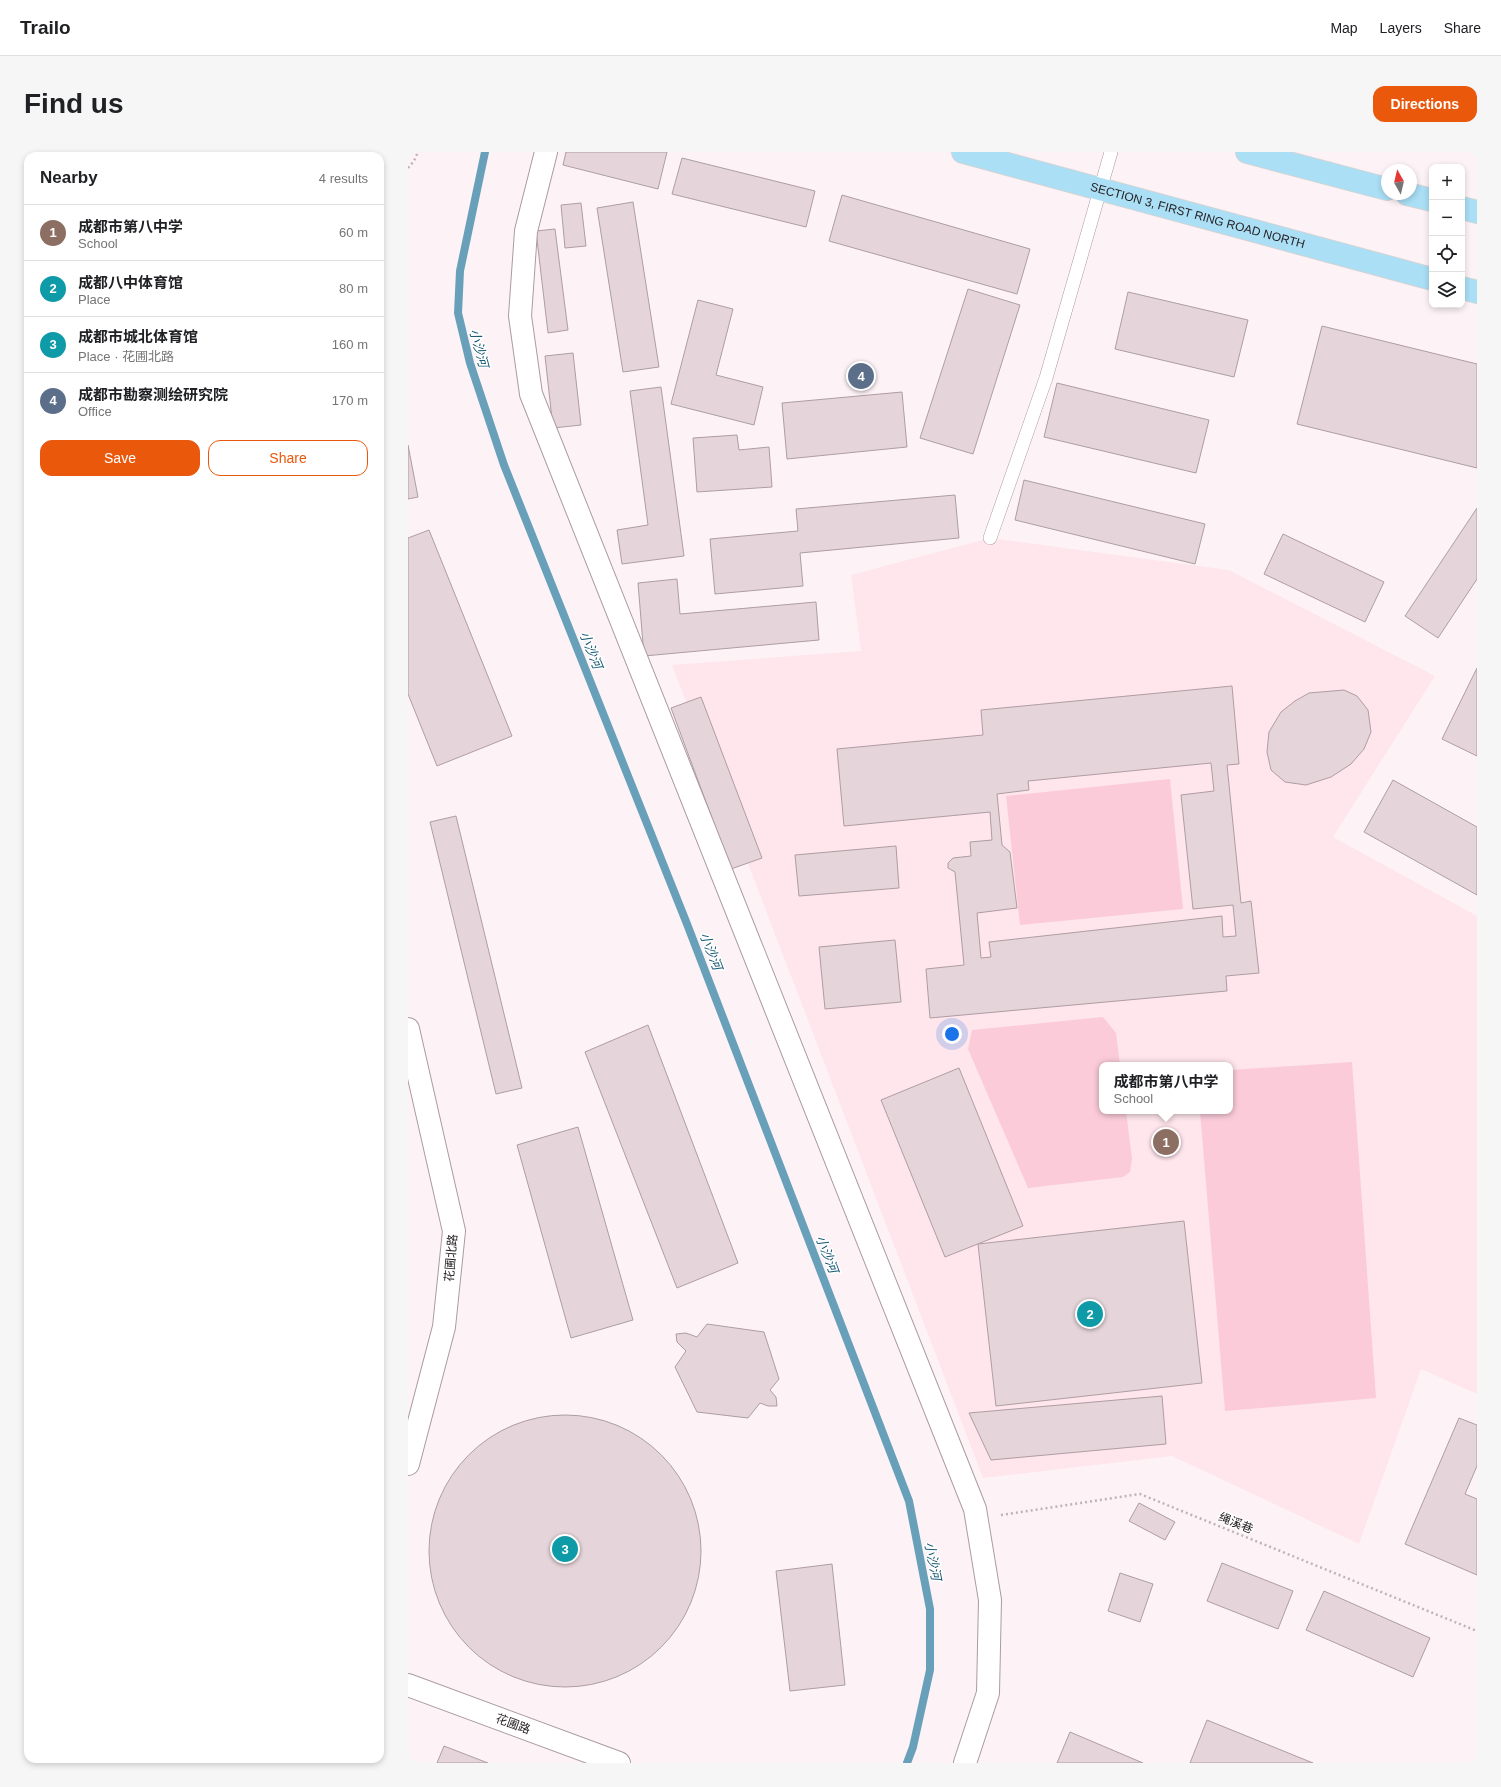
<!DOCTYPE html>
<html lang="en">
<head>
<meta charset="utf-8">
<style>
	:root { --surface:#fff; --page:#f6f6f6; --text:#202124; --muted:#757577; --line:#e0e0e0; --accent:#ea580c }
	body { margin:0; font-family:Helvetica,"Noto Sans SC",sans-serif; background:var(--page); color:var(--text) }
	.controls { position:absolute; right:12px; top:12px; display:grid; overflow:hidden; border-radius:8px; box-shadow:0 2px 6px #0003 }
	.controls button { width:36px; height:36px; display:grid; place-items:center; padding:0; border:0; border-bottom:1px solid var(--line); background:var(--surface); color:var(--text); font:20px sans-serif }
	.compass { position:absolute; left:973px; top:12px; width:36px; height:36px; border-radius:50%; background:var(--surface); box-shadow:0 2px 6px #0003; rotate:352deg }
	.you { position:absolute; left:544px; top:882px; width:14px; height:14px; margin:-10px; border:3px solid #fff; border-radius:50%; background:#1a73e8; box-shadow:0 0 0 6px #1a73e833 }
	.badge { display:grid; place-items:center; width:26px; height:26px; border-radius:50%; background:var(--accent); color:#fff; font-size:13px; font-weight:700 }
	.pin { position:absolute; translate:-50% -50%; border:2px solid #fff; box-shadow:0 1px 4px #0006 }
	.popup { position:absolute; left:691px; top:910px; width:134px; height:52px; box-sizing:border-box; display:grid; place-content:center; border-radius:8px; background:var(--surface); filter:drop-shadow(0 1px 3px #0005); font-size:13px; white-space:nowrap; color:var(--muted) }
	.popup b { font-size:15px; color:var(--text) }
	.popup::after { content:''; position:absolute; left:50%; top:100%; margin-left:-8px; border:8px solid transparent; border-top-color:var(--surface) }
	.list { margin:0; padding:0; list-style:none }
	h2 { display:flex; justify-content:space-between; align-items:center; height:52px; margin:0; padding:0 16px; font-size:17px }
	h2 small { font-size:13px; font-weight:400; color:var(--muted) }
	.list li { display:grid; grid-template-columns:26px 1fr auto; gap:12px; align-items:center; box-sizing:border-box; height:56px; padding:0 16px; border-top:1px solid var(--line) }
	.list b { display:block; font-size:15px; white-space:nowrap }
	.list p { margin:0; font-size:13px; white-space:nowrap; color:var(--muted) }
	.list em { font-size:13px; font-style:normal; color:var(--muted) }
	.actions { display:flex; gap:8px; padding:12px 16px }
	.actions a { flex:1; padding:9px 0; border:1px solid var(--accent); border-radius:12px; text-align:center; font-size:14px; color:var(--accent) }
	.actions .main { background:var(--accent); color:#fff }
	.icon { flex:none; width:22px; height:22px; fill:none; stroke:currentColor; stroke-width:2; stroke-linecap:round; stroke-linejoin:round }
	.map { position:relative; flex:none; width:1069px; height:1611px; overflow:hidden; border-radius:12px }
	header { display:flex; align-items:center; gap:24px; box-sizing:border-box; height:56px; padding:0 20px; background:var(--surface); border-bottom:1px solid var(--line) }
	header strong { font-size:19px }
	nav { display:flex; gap:22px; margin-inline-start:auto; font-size:14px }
	.intro { display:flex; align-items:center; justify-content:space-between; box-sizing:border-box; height:96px; padding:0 24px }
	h1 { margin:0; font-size:28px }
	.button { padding:10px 18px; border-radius:12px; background:var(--accent); color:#fff; font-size:14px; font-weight:700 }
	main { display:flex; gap:24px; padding:0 24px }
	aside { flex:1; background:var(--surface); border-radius:12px; box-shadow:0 2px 6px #0003 }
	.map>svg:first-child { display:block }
	.built { fill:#ffe5ec; fill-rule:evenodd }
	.green { fill:#fbcbda }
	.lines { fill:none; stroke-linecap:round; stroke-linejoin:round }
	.stream { stroke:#68a0ba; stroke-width:8 }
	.building { fill:#e5d4d9; stroke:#ae9da2; fill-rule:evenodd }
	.lane-casing { stroke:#ab9ba0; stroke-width:14 }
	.street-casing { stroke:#ab9ba0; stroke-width:24 }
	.primary-casing { stroke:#d4d3d3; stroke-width:24 }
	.path { stroke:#bdb4b7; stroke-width:2.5; stroke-dasharray:2 3; stroke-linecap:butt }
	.lane { stroke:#fff; stroke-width:13 }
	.street { stroke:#fff; stroke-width:22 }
	.primary { stroke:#aadff6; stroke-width:22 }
	.labels { text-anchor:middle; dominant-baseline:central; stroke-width:3; stroke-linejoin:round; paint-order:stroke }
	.street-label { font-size:12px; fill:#282224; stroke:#fff }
	.water-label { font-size:13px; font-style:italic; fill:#195b74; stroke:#fff }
</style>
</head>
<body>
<header>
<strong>Trailo</strong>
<nav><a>Map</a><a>Layers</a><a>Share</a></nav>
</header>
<div class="intro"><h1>Find us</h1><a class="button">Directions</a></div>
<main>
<aside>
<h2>Nearby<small>4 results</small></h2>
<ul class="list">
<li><span class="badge" style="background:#8d6e63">1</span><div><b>成都市第八中学</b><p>School</p></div><em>60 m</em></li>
<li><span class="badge" style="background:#0f9aa8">2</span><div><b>成都八中体育馆</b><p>Place</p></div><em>80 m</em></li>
<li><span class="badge" style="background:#0f9aa8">3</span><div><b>成都市城北体育馆</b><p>Place · 花圃北路</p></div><em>160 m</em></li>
<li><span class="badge" style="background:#5c6f8a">4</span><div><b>成都市勘察测绘研究院</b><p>Office</p></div><em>170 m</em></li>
</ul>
<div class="actions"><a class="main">Save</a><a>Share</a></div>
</aside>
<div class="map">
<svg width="1069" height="1611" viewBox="0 0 1069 1611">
	<rect width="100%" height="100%" fill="#fdf3f6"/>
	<path class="built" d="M582,386L821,418L1027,524L925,685L1069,764V1242L1013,1217L951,1392L764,1304L575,1326L264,513L453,499L443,423ZM694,913H822V959H694Z"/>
	<g class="green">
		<path d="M762,627L775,757L612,773L598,644Z"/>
		<path d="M695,865L708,881L712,913H694V959H718L724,1007L722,1020L715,1025L620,1036L560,897L564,878Z"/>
		<path d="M944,910L968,1246L817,1259L792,959H822V918Z"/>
	</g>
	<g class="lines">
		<path class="stream" d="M77,0L52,119L50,161L62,211L96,313L279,772L501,1349L522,1457V1518L505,1595L499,1611"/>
	</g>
	<g class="building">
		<path d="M158,0H259L250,37L155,13Z"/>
		<path d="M274,6L407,39L398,75L264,42Z"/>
		<path d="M434,43L622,97L609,142L421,89Z"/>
		<path d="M225,50L251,215L215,220L189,56Z"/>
		<path d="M173,51L178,94L157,96L153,53Z"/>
		<path d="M147,77L160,178L140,181L128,79Z"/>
		<path d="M560,137L612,153L565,302L512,286Z"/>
		<path d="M720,140L840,168L826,225L707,197Z"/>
		<path d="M290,148L325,157L308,223L355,235L346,273L263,252Z"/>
		<path d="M914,174L1069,212V316L889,272Z"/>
		<path d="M165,201L173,273L145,276L137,204Z"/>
		<path d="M649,231L801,268L788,321L636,285Z"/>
		<path d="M253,235L276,404L214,412L209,378L240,373L222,239Z"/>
		<path d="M494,240L499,295L379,307L374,251Z"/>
		<path d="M329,283L331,298L361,295L364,335L289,340L285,286Z"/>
		<path d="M0,293L10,345L0,347Z"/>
		<path d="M616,328L797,372L787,412L607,368Z"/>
		<path d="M547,343L551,386L392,401L395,434L307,442L302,387L390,379L388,357Z"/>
		<path d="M1069,356V427L1030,486L997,464Z"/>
		<path d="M21,378L104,584L29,614L0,542V386Z"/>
		<path d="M875,382L976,430L957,470L856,422Z"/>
		<path d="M269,427L272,462L408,450L411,488L236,504L230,431Z"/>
		<path d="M1069,516V604L1034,587Z"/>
		<path d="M824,534L831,612L819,613L833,751L843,749L851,821L818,824L819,839L522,866L518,817L556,813L547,720L540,716V711L545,706L563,704L562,690L584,688L582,660L436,674L429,597L575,583L573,558ZM803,611L806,639L773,643L785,757L825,753L828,784L815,785L814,764L581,790L583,805L573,806L569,761L609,756L602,700L594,693L589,642L621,638L620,629Z"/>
		<path d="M936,538L949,544L960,558L963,580L956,597L943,612L923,625L898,633L877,630L863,618L859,600L861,580L873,560L887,549L901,541Z"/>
		<path d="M293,545L354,706L323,717L263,556Z"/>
		<path d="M985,628L1069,675V743L956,680Z"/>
		<path d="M48,664L114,936L88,942L22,670Z"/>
		<path d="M488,694L491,736L391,744L387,703Z"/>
		<path d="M487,788L493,850L417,857L411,795Z"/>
		<path d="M240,873L330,1111L269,1136L177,900Z"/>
		<path d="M551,916L615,1074L537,1105L473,948Z"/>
		<path d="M170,975L225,1168L163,1186L109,993Z"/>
		<path d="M776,1069L794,1231L588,1254L570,1092Z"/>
		<path d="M299,1172L356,1180L371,1227L362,1238L368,1245L369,1254H360L352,1251L340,1266L289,1260L267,1215L278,1199L269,1190L268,1182L278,1181L289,1185Z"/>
		<path d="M754,1244L758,1292L583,1308L561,1261Z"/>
		<circle cx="157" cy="1399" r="136"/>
		<path d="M1051,1266L1069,1273V1314L1057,1342L1069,1347V1423L997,1392Z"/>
		<path d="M731,1351L767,1370L757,1388L721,1369Z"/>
		<path d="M814,1411L885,1439L870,1477L799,1449Z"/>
		<path d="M424,1412L437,1533L382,1539L368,1419Z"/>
		<path d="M712,1421L745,1432L732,1470L700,1459Z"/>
		<path d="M916,1439L1022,1486L1005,1525L898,1478Z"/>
		<path d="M799,1568L905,1611H782Z"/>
		<path d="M662,1580L735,1611H649Z"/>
		<path d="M36,1594L80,1611H29Z"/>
	</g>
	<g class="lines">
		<g class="lane-casing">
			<path id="lane" d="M582,386L638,226L703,0"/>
		</g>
		<g class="street-casing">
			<g id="street">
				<path d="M138,0L118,79L112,164L123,242L567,1357L582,1448L580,1541L557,1611"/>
				<path d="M0,877L46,1079L36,1175L0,1312"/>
				<path d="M0,1533L211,1611"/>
			</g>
		</g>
		<g class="primary-casing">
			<g id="primary">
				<path id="s1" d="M555,0L1024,127"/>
				<path d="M839,0L979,37"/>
				<path d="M999,42L1024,48"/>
				<path d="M1054,56L1069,60"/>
				<path d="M1054,136L1069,140"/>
			</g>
		</g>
		<g class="path">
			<path d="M0,16L6,9L10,0"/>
			<path d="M593,1363L732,1342L1069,1479"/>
		</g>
		<use href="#lane" class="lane"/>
		<use href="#street" class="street"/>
		<use href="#primary" class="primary"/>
	</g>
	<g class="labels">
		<g class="street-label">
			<text stroke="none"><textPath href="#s1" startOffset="243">SECTION 3, FIRST RING ROAD NORTH</textPath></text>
			<text transform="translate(43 1106) rotate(-85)">花圃北路</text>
			<text transform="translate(828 1371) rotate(22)">绳溪巷</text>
			<text transform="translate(105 1572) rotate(20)">花圃路</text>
		</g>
		<g class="water-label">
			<text transform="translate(71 196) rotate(75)">小沙河</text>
			<text transform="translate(183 498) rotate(68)">小沙河</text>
			<text transform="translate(303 799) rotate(69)">小沙河</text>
			<text transform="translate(419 1102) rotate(69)">小沙河</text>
			<text transform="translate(525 1409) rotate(79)">小沙河</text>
		</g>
	</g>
</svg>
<div class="controls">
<button>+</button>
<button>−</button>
<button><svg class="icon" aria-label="locate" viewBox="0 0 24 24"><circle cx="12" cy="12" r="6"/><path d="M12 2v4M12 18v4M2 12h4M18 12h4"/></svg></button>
<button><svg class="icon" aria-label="layers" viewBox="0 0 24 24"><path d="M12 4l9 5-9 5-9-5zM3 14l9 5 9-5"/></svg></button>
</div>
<svg class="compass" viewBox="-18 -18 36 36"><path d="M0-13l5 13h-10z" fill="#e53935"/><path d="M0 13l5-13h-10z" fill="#757577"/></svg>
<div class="you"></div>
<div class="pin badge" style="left:758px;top:990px;background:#8d6e63">1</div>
<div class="popup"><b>成都市第八中学</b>School</div>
<div class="pin badge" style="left:682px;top:1162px;background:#0f9aa8">2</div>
<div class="pin badge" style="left:157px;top:1397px;background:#0f9aa8">3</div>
<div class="pin badge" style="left:453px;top:224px;background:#5c6f8a">4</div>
</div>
</main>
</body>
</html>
